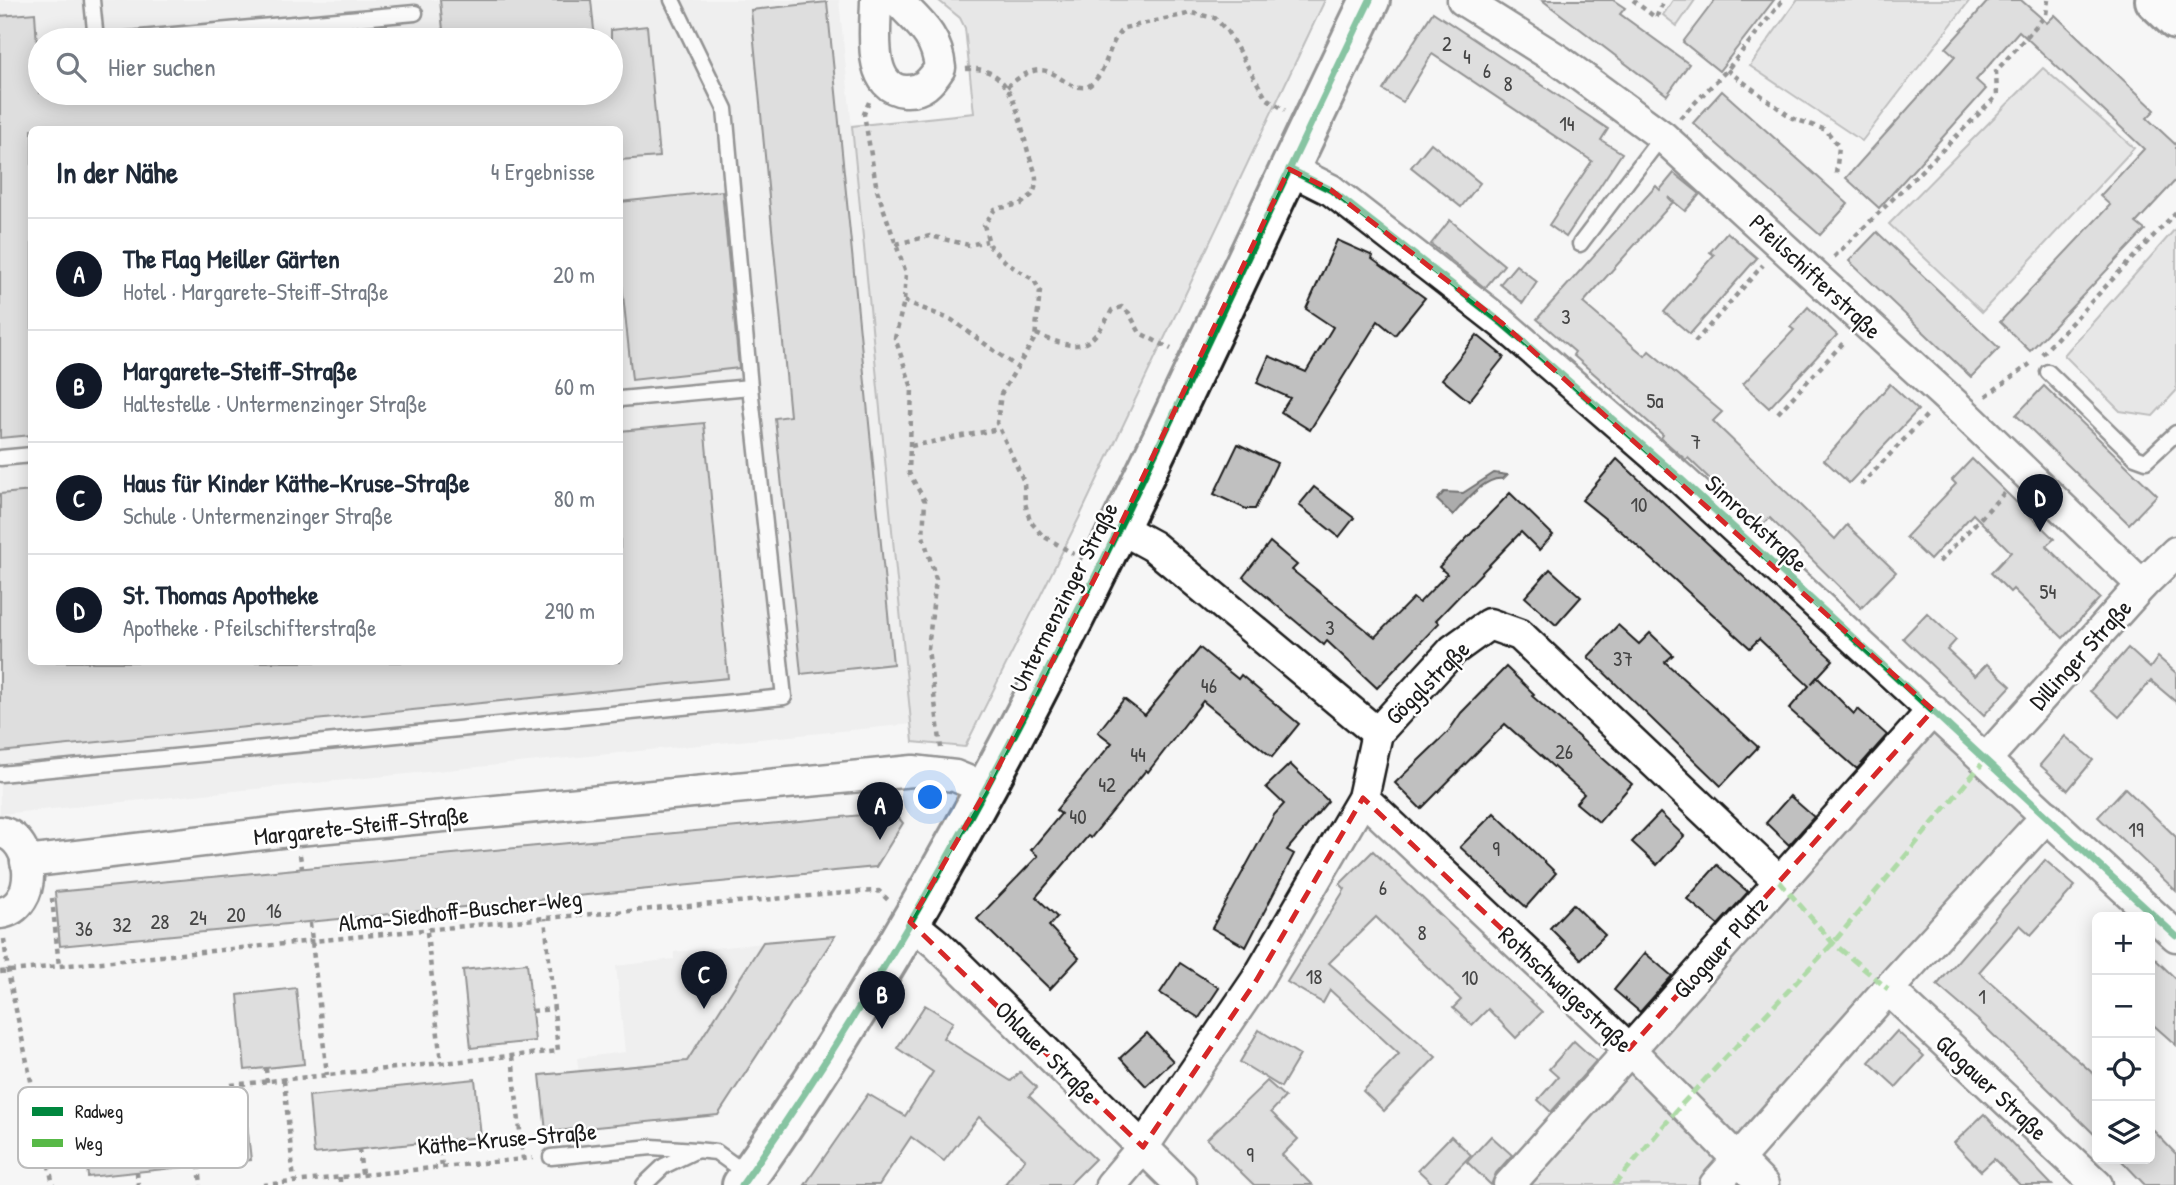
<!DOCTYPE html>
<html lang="de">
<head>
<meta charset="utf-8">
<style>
	:root { --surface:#fff; --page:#f6f6f7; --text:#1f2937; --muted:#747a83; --line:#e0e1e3; --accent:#111827 }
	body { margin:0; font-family:"Patrick Hand",sans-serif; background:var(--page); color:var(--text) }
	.controls { position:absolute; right:21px; bottom:21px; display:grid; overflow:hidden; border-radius:10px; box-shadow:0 4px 18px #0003 }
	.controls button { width:63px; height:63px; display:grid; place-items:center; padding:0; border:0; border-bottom:2px solid var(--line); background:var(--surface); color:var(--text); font:35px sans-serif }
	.you { position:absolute; left:931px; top:798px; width:24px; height:24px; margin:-18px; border:5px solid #fff; border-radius:50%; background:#1a73e8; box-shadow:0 0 0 10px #1a73e833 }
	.badge { display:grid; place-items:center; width:46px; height:46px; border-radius:50%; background:var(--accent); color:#fff; font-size:23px; font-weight:700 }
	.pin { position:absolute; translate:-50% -58px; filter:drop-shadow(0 2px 4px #0008) }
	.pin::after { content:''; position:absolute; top:37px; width:24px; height:21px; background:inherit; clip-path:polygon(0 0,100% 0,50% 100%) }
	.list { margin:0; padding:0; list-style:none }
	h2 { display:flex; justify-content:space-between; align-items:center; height:91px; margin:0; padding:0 28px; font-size:30px }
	h2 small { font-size:23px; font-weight:400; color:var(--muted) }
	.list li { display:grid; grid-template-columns:46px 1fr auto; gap:21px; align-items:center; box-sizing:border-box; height:112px; padding:0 28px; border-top:2px solid var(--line) }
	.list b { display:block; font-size:26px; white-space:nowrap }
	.list p { margin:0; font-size:23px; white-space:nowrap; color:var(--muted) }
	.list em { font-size:23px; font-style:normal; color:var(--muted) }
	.icon { flex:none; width:38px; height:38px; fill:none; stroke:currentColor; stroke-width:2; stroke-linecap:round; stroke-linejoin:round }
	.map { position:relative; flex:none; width:2176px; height:1185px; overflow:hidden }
	.search { position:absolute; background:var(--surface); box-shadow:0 4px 18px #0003; left:28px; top:28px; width:595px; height:77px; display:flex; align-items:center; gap:18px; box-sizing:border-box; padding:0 24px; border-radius:38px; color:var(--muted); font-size:26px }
	.panel { position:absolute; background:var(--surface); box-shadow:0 4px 18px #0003; left:28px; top:126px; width:595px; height:539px; border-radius:10px }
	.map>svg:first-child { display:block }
	.built { fill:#e6e6e6; fill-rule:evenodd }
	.green { fill:#d6d6d6; stroke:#797979; stroke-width:2 }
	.water { fill:#acacac; stroke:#727272; stroke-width:2 }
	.building { fill:#c0c0c0; stroke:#1c1c1c; stroke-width:2 }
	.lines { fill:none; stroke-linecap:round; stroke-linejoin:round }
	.lane-casing { stroke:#1c1c1c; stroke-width:19 }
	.street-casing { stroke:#1c1c1c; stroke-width:35 }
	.secondary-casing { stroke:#1c1c1c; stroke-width:44 }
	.path { stroke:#1c1c1c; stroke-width:4.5; stroke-dasharray:5 5; stroke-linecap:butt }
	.lane { stroke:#fff; stroke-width:14 }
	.street { stroke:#fff; stroke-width:30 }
	.secondary { stroke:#fff; stroke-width:38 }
	.quiet { stroke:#58b947; stroke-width:5; stroke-dasharray:10 5; stroke-linecap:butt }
	.cycleway-casing { stroke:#fff; stroke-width:11 }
	.cycleway { stroke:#00873e; stroke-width:7 }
	.marked { fill:none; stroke:#d62828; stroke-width:5; stroke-dasharray:14 9; stroke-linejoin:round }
	.labels { text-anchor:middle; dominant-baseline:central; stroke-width:5; stroke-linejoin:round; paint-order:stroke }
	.number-label { font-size:21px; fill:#454545 }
	.street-label { font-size:24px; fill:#1c1c1c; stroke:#fff }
	.key { fill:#fff; stroke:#bbb; stroke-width:2 }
	.key-label { font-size:19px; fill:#1c1c1c }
</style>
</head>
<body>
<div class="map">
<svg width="2176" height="1185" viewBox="0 0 2176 1185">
	<rect width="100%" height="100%" fill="#f6f6f6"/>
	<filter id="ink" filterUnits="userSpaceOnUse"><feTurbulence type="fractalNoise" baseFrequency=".0143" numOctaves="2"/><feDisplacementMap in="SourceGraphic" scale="14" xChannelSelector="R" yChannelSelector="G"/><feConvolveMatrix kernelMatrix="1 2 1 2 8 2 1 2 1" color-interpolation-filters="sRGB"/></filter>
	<g filter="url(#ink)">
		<g class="built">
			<path d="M0,0H839L912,724L0,814ZM40,40H611V93H40ZM32,130H620V662H32Z"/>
			<path d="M835,936L718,1115L586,1128L577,1058L625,1052L616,966L674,959V952Z"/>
		</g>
		<g class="green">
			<path d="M938,0H1325L1079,518L965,747L913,742L852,126L974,113L965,28L960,18Z"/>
			<path d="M1673,0H1695L1677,26L1663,15Z"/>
			<path d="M1797,0H1970L1862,141L1750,66Z"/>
			<path d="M2043,68L2134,148L1982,312L1889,224Z"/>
			<path d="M2176,228V391L2153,416L2120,411L2064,355Z"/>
			<path d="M1932,721L2037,820L1705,1185H1526Z"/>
		</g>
		<path class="water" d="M1494,473L1507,475L1503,479C1485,476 1465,502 1453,515L1437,500L1444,492L1463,493Z"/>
		<g class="building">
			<path d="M440,0H591L595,40H444Z"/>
			<path d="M1542,0H1613L1625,8L1620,14L1689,64L1667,95Z"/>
			<path d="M1715,0H1774L1719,71L1683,42Z"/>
			<path d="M1989,0H2021L2047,23L2055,15L2155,110L2147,118L2176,145V180L2136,223L2145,230L2030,351L2000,322L2110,205L2100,196L2144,149L2019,31L1976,80L1986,89L1879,208L1846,178L1955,56L1946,48Z"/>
			<path d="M827,2L893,664L801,674L775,418L790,416L751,10Z"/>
			<path d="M1433,12L1608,129L1601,140L1622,153L1566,237L1549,225L1592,161L1432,54L1403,102L1383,90Z"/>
			<path d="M35,13L40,93H611V30L647,26L659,157L620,160V130H32V435L0,438V16Z"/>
			<path d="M1722,91L1848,204L1820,235L1693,123Z"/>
			<path d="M1431,143L1480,183L1461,207L1411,167Z"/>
			<path d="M1674,173L1700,194L1685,211L1668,197L1673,202L1583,303L1645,356L1649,351L1722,412L1713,421L1718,426L1835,539L1847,525L1896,572L1861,608L1770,518L1760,527L1688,458L1686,460L1661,438L1663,435L1573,355L1575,352L1537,319L1656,186L1660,190Z"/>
			<path d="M722,191L739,368L632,380L620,266V202Z"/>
			<path d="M1450,220L1504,265L1485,288L1431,244Z"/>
			<path d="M1727,232L1757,258L1690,334L1664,312L1714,255L1710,252Z"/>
			<path d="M1877,232L1999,348L1971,377L1849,261Z"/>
			<path d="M1337,240L1373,256L1372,259L1425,298L1395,335L1378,321L1310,430L1281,412L1290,398L1257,383L1269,356L1306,372L1333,327L1306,309Z"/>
			<path d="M1516,265L1537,282L1523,303L1500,284Z"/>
			<path d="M1808,307L1837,335L1769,408L1743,384L1794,330L1790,327Z"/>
			<path d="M1477,335L1504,357L1469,401L1442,379Z"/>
			<path d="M1890,384L1918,410L1849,483L1824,460Z"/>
			<path d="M2044,386L2157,495L2129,524L2016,415Z"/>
			<path d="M704,423L728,678L0,752V494L32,491V662H620V431Z"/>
			<path d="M1238,444L1277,463L1255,509H1246L1214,494Z"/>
			<path d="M1617,459L1833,660L1811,684L1817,677L1854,714L1858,709L1887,735L1857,769L1789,709L1809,686L1759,639L1750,648L1623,533L1582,500Z"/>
			<path d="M1972,459L2054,539L2046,546L2100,598L2063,638L2013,589L2010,592L1991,573L2011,552L1973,514L1930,560L1906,537L1956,484L1952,480Z"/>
			<path d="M1314,487L1354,518L1339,537L1299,505Z"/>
			<path d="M1510,493L1553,535L1539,550L1521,532L1436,620L1439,623L1377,688L1327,641L1324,645L1243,577L1270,542L1297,565L1292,570L1375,637L1413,598L1419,603L1447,574L1439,567Z"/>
			<path d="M1550,569L1581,597L1556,625L1525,597Z"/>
			<path d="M1927,613L1956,640L1947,650L1975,676L1987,664L2011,686L1984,715L1903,638Z"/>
			<path d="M1618,625L1639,644L1650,633L1673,655L1665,662L1758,747L1721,786L1588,657Z"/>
			<path d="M1200,648L1238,679L1241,675L1299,724L1272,757L1203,701L1148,772L1146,770L1091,838L1088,836L1036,897L1057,917L1049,926L1079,958L1050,989L977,919L1038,856L1031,850L1061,814L1056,810L1112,743L1098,732L1124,699L1145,715Z"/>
			<path d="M2128,648L2150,668L2158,657L2176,673V702L2151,681L2119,717L2090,691Z"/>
			<path d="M1506,667L1534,694L1532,696L1632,784L1599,822L1576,803L1584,794L1505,724L1421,809L1395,783L1448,732L1461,713Z"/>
			<path d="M2065,736L2093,760L2068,790L2040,765Z"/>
			<path d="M1290,764L1328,801L1287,850L1294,854L1246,947L1212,928L1274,815L1284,804L1266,787Z"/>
			<path d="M2125,788L2176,837V891L2098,817Z"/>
			<path d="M1790,796L1814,817L1789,845L1766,823Z"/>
			<path d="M894,812L903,823L876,867L60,946L55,892Z"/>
			<path d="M1494,813L1556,873L1526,907L1460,847Z"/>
			<path d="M1660,813L1684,836L1657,865L1632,842Z"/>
			<path d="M1373,851L1542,1012L1516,1038L1488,1009L1472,1025L1453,1008L1461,1000L1376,917L1329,963L1436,1057L1384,1111L1363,1091L1399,1054L1330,990L1323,1003L1287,982L1345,889L1340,884Z"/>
			<path d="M2045,860L2075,886L2031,935L2020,925L1979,972L2097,1077V1137L1978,1020L1937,985Z"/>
			<path d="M1717,865L1748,892L1718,925L1687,899Z"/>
			<path d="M1573,904L1605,935L1581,959L1550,928Z"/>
			<path d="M835,936L718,1115L546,1132L540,1075L687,1061L763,942Z"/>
			<path d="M1645,953L1672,976L1640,1012L1614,990Z"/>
			<path d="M2150,954L2176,979V1045L2150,1022Z"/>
			<path d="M527,963L535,1041L471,1048L463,970Z"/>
			<path d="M1180,963L1219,988L1199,1018L1160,993Z"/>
			<path d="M296,988L304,1064L245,1070L238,995Z"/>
			<path d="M925,1005L953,1022L943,1038L1011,1081L1020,1072L1037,1088L1029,1096L1095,1159L1069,1185H1004L1025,1159L979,1117L944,1161L911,1137L879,1185H805L868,1094L905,1116L933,1072L897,1048Z"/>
			<path d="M1259,1030L1300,1055L1281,1087L1240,1062Z"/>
			<path d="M1897,1031L1924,1056L1896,1087L1869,1062Z"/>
			<path d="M1147,1033L1173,1061L1146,1086L1120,1058Z"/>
			<path d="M1574,1041L1596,1061L1551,1112L1538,1100L1558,1077L1549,1069Z"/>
			<path d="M475,1079L481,1137L314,1154L309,1096Z"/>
			<path d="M1267,1081L1285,1097L1271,1112L1298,1139L1282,1155L1312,1185H1254L1207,1139Z"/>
			<path d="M245,1106L251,1160L88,1177L83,1124Z"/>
			<path d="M1984,1114L2052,1185H2020L1994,1159L1981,1171L1954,1143Z"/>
			<path d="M2150,1127L2176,1154V1185H2145L2120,1159H2150Z"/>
			<path d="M1451,1136L1471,1155L1442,1185H1434L1418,1170Z"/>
			<path d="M1491,1136L1512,1155L1496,1173L1491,1185L1467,1162Z"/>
		</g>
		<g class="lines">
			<g class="lane-casing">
				<g id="lane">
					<path d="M92,0L96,40"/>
					<path d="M118,40L415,13"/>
					<path d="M1580,244L1662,136"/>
					<path d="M2048,372L2135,457L2146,461L2176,433"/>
					<path d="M620,399L750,387"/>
					<path d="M0,458L32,455"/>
					<path d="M0,774L784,697L750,387L725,109L672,0"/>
					<path d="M551,1157L652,1147L696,1150L716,1152L748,1175"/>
					<path d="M644,1185L664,1166L695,1151"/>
				</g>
			</g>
			<g class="street-casing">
				<g id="street">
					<path d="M876,0C876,28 866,88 905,91C922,92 931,82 940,68C937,35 919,23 897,0"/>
					<path d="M1463,0L1560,61L1662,136L1964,413L2142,585"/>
					<path d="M1289,169L1331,190L1503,324L1680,478L2176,936"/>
					<path d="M1120,528L1153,546L1377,733"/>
					<path d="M1986,759L2142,585L2176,552"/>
					<path d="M1363,798L1629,1049L1763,1185"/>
					<path d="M0,832C36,838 39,908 0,913"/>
					<path d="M26,862L297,830L913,771L955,776L987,789"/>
					<path d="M910,922L938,945L1181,1185"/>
					<path d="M1888,989L2097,1185"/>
					<path d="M1111,1185L1143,1147L1256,981L1363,798L1377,733L1453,650L1489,624L1520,635L1779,881"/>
					<path d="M1509,1185L1933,710"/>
					<path d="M1715,1185L1888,989L2047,816"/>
				</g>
			</g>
			<g class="secondary-casing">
				<g id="secondary">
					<path d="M2155,0L2176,20"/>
					<path d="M742,1185C1002,818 1175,403 1370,0"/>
				</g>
			</g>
			<g class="path">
				<path d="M1633,0L1656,18L1664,0"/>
				<path d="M966,69C1012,65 1018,113 1027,148C1031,165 1042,178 1032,195L1021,204L995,209L984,225L990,247L1008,264L1034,280L1040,291L1035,338L1001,394L997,423L1024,482L1025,503L1030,521L1043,536L1074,554"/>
				<path d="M1727,70L1792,118L1826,130L1839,147L1836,174"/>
				<path d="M1007,87C1053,47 1056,91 1087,87C1109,74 1106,44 1124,28L1192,13L1215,18L1227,31L1266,98L1285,110"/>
				<path d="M869,102L864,114L877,190L906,273L904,301L895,338L912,388L909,473L925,501L923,536L936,579L928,649L941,748"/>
				<path d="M1680,118L1727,70L1783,0"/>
				<path d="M896,244L930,236L969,245L987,241"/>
				<path d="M1834,257L1997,96L1996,71L2046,15L2048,0"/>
				<path d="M904,301L952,320L1017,367"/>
				<path d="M1036,334C1080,352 1089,351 1112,310L1122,307L1129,313L1140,333L1171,349"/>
				<path d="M1695,342L1763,265"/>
				<path d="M2042,354L2176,212"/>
				<path d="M1986,396L2030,364"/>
				<path d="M1778,413L1845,341"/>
				<path d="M911,446L999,429"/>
				<path d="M1861,485L1928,414"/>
				<path d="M1939,562L2007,490"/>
				<path d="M300,855L302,868"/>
				<path d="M52,898L59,966"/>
				<path d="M310,923L327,1075"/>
				<path d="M427,932L441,1063"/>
				<path d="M4,939L8,972L53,1185"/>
				<path d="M0,972L545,918L858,892L879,891L888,900"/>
				<path d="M532,1011L554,1009"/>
				<path d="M512,1056L523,1159"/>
				<path d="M266,1068L267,1082"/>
				<path d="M284,1080L294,1181"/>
				<path d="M231,1085L558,1051L545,918"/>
				<path d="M439,1141L442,1167"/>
				<path d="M359,1149L362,1174"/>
				<path d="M199,1165L201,1185"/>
				<path d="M137,1172L138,1185"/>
				<path d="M340,1177V1185"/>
				<path d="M263,1185L533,1158"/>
			</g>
			<use href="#lane" class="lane"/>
			<use href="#street" class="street"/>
			<use href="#secondary" class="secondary"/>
			<g class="quiet">
				<path d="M1779,881L1833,943L1888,989"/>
				<path d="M1614,1185L1682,1104L1833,943L1986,759"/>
			</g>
			<g class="cycleway-casing">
				<g id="cycleway">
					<path d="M1289,169L1331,190L1503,324L1680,478L2176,936"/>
					<path d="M742,1185C1002,818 1175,403 1370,0"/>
				</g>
			</g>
			<use href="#cycleway" class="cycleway"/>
		</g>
	</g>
	<path d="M0 0H2176V1185H0ZM1289,169L1331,190L1503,324L1933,710L1629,1049L1363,798L1256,981L1143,1147L910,922L987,789L1100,568Z" fill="#f6f6f6" fill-opacity=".55" fill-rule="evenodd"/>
	<path class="marked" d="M1289,169L1331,190L1503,324L1933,710L1629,1049L1363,798L1256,981L1143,1147L910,922L987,789L1100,568Z"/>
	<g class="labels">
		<g class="number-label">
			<text x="1447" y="43">2</text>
			<text x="1467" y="56">4</text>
			<text x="1487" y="70">6</text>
			<text x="1508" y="83">8</text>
			<text x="1567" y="123">14</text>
			<text x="1566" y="316">3</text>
			<text x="1655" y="400">5a</text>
			<text x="1696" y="441">7</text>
			<text x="1639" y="504">10</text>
			<text x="2048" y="591">54</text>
			<text x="1330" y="627">3</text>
			<text x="1623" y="658">37</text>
			<text x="1209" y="685">46</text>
			<text x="1564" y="751">26</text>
			<text x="1138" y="754">44</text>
			<text x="1107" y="784">42</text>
			<text x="1078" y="816">40</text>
			<text x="2136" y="829">19</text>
			<text x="1496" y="848">9</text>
			<text x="1383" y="887">6</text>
			<text x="274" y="910">16</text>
			<text x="236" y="914">20</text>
			<text x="198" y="917">24</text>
			<text x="160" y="921">28</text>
			<text x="122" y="924">32</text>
			<text x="84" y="928">36</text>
			<text x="1422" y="932">8</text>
			<text x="1314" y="976">18</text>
			<text x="1470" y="977">10</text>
			<text x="1982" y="996">1</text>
			<text x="1250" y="1154">9</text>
		</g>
		<g class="street-label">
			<text transform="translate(1816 276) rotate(43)">Pfeilschifterstraße</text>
			<text transform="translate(1757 523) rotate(43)">Simrockstraße</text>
			<text transform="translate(1063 597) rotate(-63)">Untermenzinger Straße</text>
			<text transform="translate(2080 654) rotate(-48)">Dillinger Straße</text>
			<text transform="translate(1427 682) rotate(-45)">Gögglstraße</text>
			<text transform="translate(361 825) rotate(-6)">Margarete-Steiff-Straße</text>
			<text transform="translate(460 910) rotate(-6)">Alma-Siedhoff-Buscher-Weg</text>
			<text transform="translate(1720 947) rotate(-48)">Glogauer Platz</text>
			<text transform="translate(1566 989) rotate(43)">Rothschwaigestraße</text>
			<text transform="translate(1047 1052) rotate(45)">Ohlauer Straße</text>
			<text transform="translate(1992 1087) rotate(43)">Glogauer Straße</text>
			<text transform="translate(507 1138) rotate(-5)">Käthe-Kruse-Straße</text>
		</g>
	</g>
	<rect x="18" y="1087" width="230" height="81" rx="10" class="key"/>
	<rect x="32" y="1107" width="31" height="9" fill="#00873e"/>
	<rect x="32" y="1139" width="31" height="8" fill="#58b947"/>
	<g class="key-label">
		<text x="75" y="1118">Radweg</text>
		<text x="75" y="1150">Weg</text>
	</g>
</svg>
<div class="controls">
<button>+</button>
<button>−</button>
<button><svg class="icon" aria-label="locate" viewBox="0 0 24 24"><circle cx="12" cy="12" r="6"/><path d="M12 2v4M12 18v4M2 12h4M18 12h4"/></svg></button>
<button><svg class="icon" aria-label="layers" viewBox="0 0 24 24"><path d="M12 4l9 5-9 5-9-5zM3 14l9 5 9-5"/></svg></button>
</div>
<div class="you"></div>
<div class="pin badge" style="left:880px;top:840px">A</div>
<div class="pin badge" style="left:882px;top:1029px">B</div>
<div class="pin badge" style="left:704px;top:1009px">C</div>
<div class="pin badge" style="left:2040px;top:532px">D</div>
<div class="search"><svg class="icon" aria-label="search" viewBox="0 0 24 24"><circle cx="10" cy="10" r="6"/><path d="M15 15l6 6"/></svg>Hier suchen</div>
<section class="panel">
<h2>In der Nähe<small>4 Ergebnisse</small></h2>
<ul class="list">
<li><span class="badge">A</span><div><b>The Flag Meiller Gärten</b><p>Hotel · Margarete-Steiff-Straße</p></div><em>20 m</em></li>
<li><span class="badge">B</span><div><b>Margarete-Steiff-Straße</b><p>Haltestelle · Untermenzinger Straße</p></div><em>60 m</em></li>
<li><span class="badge">C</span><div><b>Haus für Kinder Käthe-Kruse-Straße</b><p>Schule · Untermenzinger Straße</p></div><em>80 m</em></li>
<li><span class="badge">D</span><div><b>St. Thomas Apotheke</b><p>Apotheke · Pfeilschifterstraße</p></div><em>290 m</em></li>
</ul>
</section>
</div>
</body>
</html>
